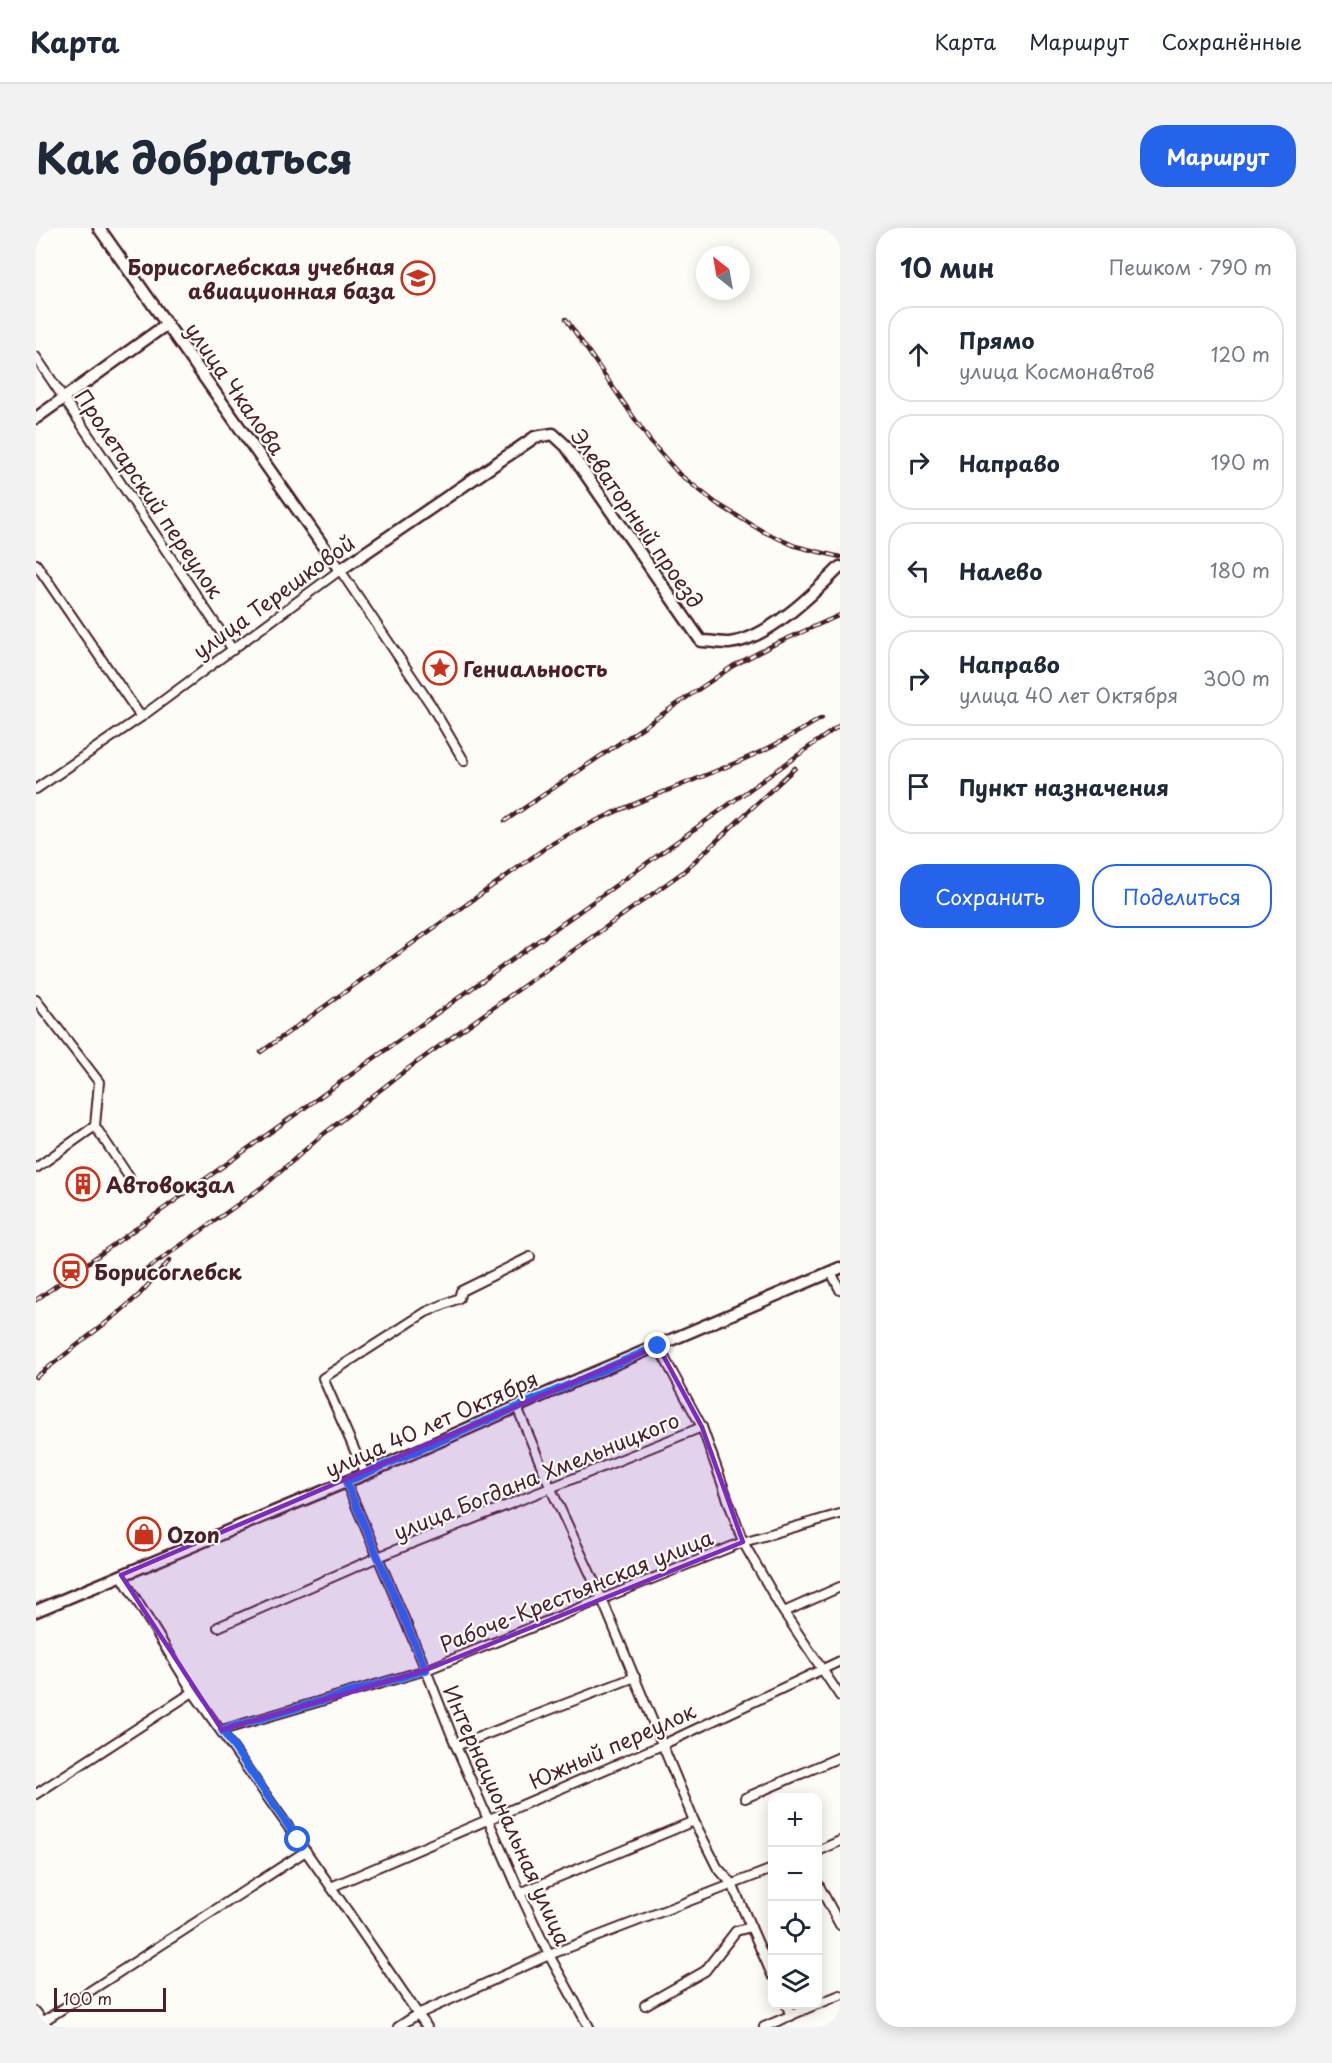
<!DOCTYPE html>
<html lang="ru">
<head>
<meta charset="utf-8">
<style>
	:root { --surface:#fff; --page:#f2f2f3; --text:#1f2937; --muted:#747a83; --line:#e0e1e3; --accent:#2563eb }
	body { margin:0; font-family:"Playpen Sans",sans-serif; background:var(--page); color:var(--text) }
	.controls { position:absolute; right:18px; bottom:18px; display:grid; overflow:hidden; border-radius:12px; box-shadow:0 3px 15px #0003 }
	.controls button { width:54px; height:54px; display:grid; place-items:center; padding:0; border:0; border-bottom:2px solid var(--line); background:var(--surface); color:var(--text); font:30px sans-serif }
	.compass { position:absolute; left:660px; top:18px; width:54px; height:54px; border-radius:50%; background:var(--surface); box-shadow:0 3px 15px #0003; rotate:329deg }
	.scale { position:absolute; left:18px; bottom:15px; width:112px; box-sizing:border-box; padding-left:6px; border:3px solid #4a1f2b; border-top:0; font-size:16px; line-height:21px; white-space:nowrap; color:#4a1f2b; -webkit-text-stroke:4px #fdfcf7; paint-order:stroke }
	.stop { position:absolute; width:18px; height:18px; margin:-14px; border:4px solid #2563eb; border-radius:50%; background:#fff }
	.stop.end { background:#2563eb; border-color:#fff; box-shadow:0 2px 6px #0008 }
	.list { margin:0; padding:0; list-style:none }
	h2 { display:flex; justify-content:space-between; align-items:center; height:78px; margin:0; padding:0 24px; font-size:26px }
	h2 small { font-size:20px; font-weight:400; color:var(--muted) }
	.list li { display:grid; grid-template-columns:39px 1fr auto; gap:18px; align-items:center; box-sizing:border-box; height:96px; margin:0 12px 12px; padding:0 12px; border:2px solid var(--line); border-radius:24px }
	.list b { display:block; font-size:22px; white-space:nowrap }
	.list p { margin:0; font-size:20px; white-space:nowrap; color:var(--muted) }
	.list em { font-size:20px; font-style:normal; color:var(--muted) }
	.actions { display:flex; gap:12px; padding:18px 24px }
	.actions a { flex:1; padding:14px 0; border:2px solid var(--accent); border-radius:24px; text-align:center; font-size:21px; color:var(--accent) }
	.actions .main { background:var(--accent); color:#fff }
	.icon { flex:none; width:33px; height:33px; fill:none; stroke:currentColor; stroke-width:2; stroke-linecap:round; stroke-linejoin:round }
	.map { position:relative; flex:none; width:804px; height:1799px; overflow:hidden; border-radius:24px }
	header { display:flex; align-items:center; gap:36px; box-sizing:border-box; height:84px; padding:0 30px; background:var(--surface); border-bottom:2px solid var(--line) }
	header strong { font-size:28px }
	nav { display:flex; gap:33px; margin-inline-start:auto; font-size:21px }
	.intro { display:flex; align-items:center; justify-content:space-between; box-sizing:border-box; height:144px; padding:0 36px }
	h1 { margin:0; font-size:42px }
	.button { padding:15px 27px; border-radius:24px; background:var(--accent); color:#fff; font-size:21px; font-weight:700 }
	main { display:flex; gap:36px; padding:0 36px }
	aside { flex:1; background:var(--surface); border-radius:24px; box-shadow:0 3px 15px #0003 }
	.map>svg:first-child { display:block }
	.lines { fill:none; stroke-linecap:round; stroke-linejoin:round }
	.street-casing { stroke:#4a1f2b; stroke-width:12 }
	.secondary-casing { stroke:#4a1f2b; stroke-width:15 }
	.street { stroke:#fdfcf7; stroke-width:8 }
	.secondary { stroke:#fdfcf7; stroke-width:10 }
	.rail-casing { stroke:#4a1f2b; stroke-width:4.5 }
	.rail { stroke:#fdfcf7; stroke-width:2; stroke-dasharray:7; stroke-linecap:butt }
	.route { stroke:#2563eb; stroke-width:8 }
	.marked { fill:#7b2cbf; fill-opacity:0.2; stroke:#7b2cbf; stroke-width:4.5; stroke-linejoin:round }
	.labels { text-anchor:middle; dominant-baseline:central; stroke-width:4.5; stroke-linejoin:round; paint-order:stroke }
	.poi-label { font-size:21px; font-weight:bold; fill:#4a1f2b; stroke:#fdfcf7; text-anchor:start }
	.street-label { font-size:21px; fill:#4a1f2b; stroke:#fdfcf7 }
</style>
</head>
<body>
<header>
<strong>Карта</strong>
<nav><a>Карта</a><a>Маршрут</a><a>Сохранённые</a></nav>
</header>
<div class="intro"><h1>Как добраться</h1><a class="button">Маршрут</a></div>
<main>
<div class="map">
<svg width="804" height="1799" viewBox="0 0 804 1799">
	<rect width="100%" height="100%" fill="#fdfcf7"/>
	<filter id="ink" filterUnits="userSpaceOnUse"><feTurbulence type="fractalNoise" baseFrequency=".0167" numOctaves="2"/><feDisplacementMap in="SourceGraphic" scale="12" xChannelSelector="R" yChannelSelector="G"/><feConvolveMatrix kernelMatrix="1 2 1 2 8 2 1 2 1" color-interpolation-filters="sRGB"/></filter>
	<g filter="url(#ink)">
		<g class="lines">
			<g class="street-casing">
				<g id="street">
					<path d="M0,129L197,422"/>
					<path d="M0,336L105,489"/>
					<path d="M0,561L105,489L304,342L395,477L428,533"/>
					<path d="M0,772L63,854L59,898L93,949"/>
					<path d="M0,940L59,898"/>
					<path d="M795,1044L804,1062"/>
					<path d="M622,1118L666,1199L707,1314L745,1380L804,1468"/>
					<path d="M481,1179L515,1261L566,1371L658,1593L681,1639L696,1656L736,1747"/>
					<path d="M329,1246L287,1150L390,1084L423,1070L425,1063L494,1029"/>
					<path d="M310,1254L390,1442L420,1518L484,1665L513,1727L553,1799"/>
					<path d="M85,1347L157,1464L295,1659L391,1799"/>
					<path d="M748,1384L804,1359"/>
					<path d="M182,1399L342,1329L666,1199"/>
					<path d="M186,1502L390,1442L707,1314L804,1286"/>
					<path d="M420,1518L599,1449"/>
					<path d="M0,1566L157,1464"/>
					<path d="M709,1570L804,1529"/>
					<path d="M782,1623L804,1613"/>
					<path d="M782,1656L804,1697"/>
					<path d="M295,1659L626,1517L804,1433"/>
					<path d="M484,1665L658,1593"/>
					<path d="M750,1776L755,1788"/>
					<path d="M782,1776L804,1767"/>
					<path d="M609,1777L669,1743L700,1703L715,1699"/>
					<path d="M0,1784L11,1799"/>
					<path d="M0,1798L270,1623"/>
					<path d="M362,1799L382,1786L513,1727L736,1641"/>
					<path d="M728,1799L781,1776"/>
				</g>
			</g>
			<g class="secondary-casing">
				<g id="secondary">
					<path d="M63,0L304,342L499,209L517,206L530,218L665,413C674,413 684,415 693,415C731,412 779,364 804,339"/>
					<path d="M0,190L131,96"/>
					<path d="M0,1383L329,1246L548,1149L804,1040"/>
				</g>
			</g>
			<use href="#street" class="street"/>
			<use href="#secondary" class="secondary"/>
			<g class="rail-casing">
				<g id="rail">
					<path d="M530,91L614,213L643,246L680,275L726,303L759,318L804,329"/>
					<path d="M469,593L697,438L737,417L804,387"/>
					<path d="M225,824L512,618C576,580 646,559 713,529C739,518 762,504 786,490"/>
					<path d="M103,1047L229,957L285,908L370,842L647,644L759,540"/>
					<path d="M0,1072L804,497"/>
					<path d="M0,1149L80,1087L103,1067L134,1032"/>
				</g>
			</g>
			<use href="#rail" class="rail"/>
		</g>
	</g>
	<g class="lines" filter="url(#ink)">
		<path class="route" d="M262,1612L186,1502L390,1442L310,1254L622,1118"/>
	</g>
	<path class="marked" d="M622,1118L666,1199L707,1314L390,1442L186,1502L85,1347Z"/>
	<defs>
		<g id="university-ring" transform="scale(1.725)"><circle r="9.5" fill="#fdfcf7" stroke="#c8321e" stroke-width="1.5"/><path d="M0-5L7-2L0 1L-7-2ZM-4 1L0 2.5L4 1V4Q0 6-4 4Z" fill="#c8321e"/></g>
		<g id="sight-ring" transform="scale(1.725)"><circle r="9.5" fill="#fdfcf7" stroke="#c8321e" stroke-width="1.5"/><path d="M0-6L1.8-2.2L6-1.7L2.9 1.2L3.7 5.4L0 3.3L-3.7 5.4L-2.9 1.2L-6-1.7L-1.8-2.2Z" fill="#c8321e"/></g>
		<g id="building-ring" transform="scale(1.725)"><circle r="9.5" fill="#fdfcf7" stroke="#c8321e" stroke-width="1.5"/><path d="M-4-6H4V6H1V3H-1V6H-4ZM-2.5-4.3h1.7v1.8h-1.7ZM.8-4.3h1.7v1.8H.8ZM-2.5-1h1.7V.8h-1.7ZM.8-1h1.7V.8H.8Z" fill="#c8321e"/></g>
		<g id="station-ring" transform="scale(1.725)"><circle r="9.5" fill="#fdfcf7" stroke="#c8321e" stroke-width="1.5"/><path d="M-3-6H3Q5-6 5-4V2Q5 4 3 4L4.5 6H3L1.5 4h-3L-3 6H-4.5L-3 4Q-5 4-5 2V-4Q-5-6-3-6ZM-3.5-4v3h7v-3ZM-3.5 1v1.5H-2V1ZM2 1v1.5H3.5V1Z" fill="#c8321e"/></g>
		<g id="shop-ring" transform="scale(1.725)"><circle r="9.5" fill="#fdfcf7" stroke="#c8321e" stroke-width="1.5"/><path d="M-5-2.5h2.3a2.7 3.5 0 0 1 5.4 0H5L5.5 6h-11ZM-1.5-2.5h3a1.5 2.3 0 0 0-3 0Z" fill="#c8321e"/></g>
	</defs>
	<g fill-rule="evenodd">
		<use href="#university-ring" x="382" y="50"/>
		<use href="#sight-ring" x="404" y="440"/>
		<use href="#building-ring" x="47" y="956"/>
		<use href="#station-ring" x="35" y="1043"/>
		<use href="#shop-ring" x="108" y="1306"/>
	</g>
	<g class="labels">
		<g class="poi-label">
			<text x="359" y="38" text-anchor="end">Борисоглебская учебная<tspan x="359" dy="24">авиационная база</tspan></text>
			<text x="427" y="440">Гениальность</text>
			<text x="70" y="956">Автовокзал</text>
			<text x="58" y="1043">Борисоглебск</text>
			<text x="131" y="1306">Ozon</text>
		</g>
		<g class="street-label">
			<text transform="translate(200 160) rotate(55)">улица Чкалова</text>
			<text transform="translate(114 265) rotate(56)">Пролетарский переулок</text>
			<text transform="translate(602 290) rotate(55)">Элеваторный проезд</text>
			<text transform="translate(237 368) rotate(-36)">улица Терешковой</text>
			<text transform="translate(395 1195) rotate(-24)">улица 40 лет Октября</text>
			<text transform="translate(500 1247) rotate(-22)">улица Богдана Хмельницкого</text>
			<text transform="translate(540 1362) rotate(-22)">Рабоче-Крестьянская улица</text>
			<text transform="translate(576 1517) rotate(-24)">Южный переулок</text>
			<text transform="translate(472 1587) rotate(66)">Интернациональная улица</text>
		</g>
	</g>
</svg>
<div class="controls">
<button>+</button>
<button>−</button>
<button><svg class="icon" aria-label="locate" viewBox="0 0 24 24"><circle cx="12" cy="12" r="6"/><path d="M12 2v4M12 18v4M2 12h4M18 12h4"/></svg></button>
<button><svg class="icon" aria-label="layers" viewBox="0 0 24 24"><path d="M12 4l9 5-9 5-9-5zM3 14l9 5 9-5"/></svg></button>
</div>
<svg class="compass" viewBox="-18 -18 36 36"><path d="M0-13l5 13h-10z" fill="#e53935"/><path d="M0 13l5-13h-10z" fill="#747a83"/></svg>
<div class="scale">100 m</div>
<div class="stop" style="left:262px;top:1612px"></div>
<div class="stop end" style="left:622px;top:1118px"></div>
</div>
<aside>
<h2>10 мин<small>Пешком · 790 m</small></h2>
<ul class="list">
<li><svg class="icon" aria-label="ahead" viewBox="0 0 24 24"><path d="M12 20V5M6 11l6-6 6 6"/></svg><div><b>Прямо</b><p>улица Космонавтов</p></div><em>120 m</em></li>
<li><svg class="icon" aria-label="right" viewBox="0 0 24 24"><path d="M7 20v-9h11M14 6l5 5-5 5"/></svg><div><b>Направо</b></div><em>190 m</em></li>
<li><svg class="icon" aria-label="left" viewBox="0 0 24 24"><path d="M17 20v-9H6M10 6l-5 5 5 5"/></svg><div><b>Налево</b></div><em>180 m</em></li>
<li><svg class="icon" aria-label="right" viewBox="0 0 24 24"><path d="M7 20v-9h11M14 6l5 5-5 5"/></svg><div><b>Направо</b><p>улица 40 лет Октября</p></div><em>300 m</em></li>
<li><svg class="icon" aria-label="arrive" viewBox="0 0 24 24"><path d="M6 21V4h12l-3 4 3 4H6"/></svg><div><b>Пункт назначения</b></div></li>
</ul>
<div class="actions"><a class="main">Сохранить</a><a>Поделиться</a></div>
</aside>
</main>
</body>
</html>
